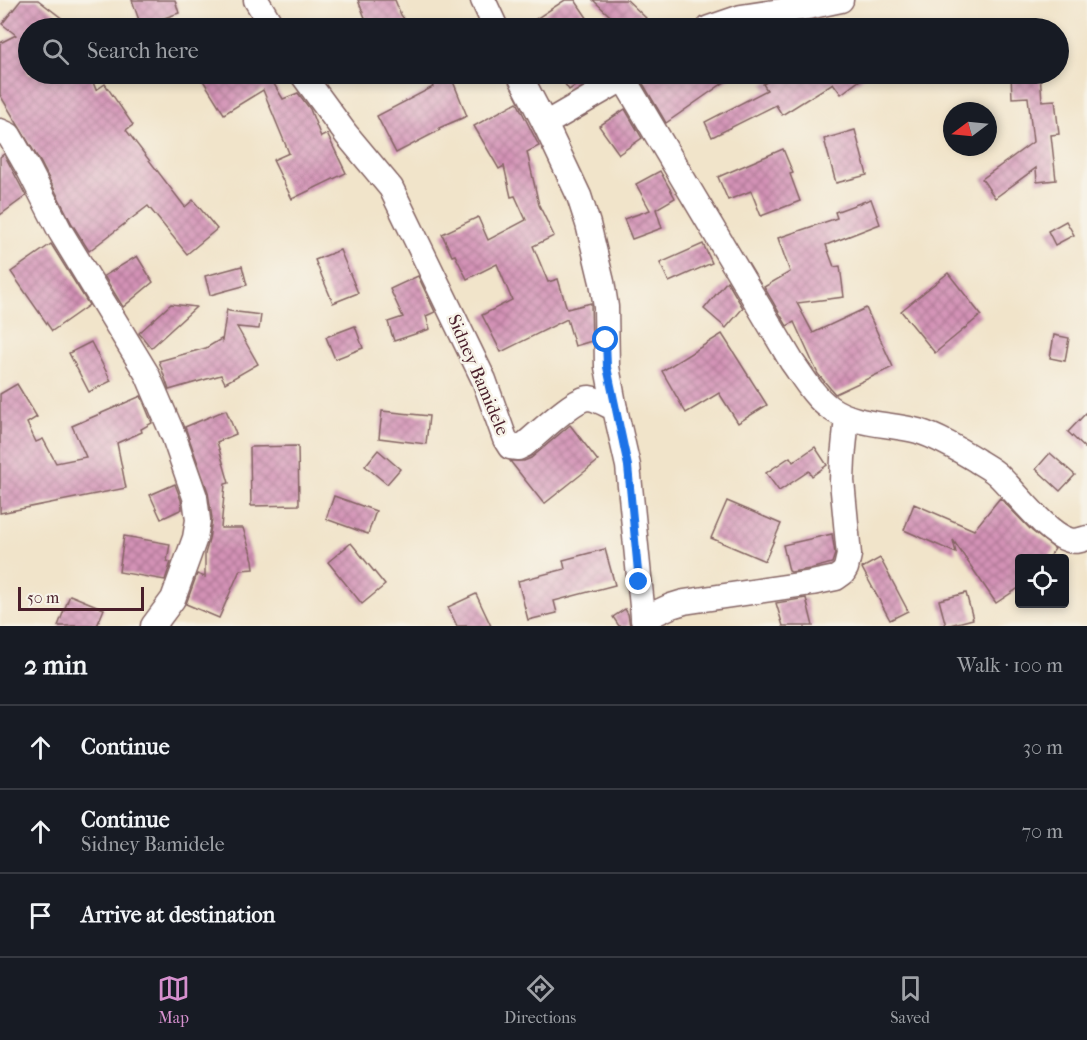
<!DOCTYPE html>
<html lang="en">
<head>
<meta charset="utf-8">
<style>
	:root { --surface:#171b24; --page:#20242c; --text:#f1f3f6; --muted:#9ea1a6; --line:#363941; --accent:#d690ce }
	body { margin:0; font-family:"IM FELL French Canon",serif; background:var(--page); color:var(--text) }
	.controls { position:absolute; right:18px; bottom:18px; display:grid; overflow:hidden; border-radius:6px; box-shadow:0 3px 9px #0003 }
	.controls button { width:54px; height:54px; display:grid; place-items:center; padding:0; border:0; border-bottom:2px solid var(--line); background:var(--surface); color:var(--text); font:30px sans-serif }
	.compass { position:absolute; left:943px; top:102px; width:54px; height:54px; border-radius:50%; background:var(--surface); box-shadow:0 3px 9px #0003; rotate:254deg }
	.scale { position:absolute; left:18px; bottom:15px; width:126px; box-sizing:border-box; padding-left:6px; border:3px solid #4a1f2b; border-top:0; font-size:16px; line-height:21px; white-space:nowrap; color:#4a1f2b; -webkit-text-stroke:4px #f7f3e8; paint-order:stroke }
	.stop { position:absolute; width:18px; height:18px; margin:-14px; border:4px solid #1a73e8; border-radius:50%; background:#fff }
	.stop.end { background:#1a73e8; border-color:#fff; box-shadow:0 2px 6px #0008 }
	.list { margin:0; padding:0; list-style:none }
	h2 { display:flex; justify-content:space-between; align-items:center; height:78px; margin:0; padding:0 24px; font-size:26px }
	h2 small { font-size:20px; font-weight:400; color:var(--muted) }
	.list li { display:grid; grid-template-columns:39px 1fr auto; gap:18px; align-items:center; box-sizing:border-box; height:84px; padding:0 24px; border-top:2px solid var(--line) }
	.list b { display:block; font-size:22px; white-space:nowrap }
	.list p { margin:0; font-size:20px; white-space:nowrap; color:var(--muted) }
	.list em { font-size:20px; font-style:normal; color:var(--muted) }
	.icon { flex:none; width:33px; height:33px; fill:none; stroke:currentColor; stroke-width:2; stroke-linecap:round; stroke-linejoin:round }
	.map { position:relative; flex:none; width:1087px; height:626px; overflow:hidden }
	.search { position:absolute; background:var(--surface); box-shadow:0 3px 9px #0003; left:18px; right:18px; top:18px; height:66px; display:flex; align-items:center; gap:15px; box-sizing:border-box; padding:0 21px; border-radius:33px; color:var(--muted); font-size:22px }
	.sheet { height:330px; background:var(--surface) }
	nav { display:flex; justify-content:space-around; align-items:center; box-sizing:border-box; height:84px; border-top:2px solid var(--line); background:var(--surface); font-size:16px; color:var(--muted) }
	nav a { display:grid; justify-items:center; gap:3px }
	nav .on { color:var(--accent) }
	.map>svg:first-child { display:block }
	.building { fill:url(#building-cross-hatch) }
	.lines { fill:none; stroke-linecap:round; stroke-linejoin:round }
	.minor-casing { stroke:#846463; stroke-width:27 }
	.minor { stroke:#fff; stroke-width:24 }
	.route { stroke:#1a73e8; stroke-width:8 }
	.labels { text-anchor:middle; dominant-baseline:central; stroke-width:5; stroke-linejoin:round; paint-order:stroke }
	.street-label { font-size:18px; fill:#4a1f2b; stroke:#f7f3e8 }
</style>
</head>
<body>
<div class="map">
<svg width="1087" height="626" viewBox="0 0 1087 626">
	<defs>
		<pattern id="building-cross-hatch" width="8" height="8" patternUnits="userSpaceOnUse" patternTransform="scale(1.5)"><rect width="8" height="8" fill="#d392b6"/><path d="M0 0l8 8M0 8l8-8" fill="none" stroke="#ad7794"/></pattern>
	</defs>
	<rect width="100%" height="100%" fill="#f7f3e8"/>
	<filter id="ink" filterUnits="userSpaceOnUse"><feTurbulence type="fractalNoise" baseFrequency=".0167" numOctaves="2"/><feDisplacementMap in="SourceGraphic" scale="12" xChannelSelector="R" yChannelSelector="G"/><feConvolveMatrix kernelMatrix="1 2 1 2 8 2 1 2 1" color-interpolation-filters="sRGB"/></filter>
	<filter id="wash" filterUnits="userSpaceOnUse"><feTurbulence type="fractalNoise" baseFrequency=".008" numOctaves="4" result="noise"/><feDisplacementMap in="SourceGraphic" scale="24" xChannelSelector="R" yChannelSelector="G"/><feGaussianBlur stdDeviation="1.35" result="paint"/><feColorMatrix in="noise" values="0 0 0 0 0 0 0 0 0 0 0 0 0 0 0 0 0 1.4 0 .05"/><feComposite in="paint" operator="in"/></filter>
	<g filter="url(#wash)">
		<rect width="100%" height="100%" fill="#f1e4ca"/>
		<g id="blocks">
			<g class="building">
				<path d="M21,0H38L64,20L58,28H28V74H90L96,90L105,84L133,125L126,130L185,207L193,200L217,229L187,254L148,206L89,251L72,224L41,163L0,95V43L16,35L2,24Z"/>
				<path d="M132,0H175L179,13L141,26Z"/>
				<path d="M358,0H395L401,15L411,28H369Z"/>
				<path d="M565,0H575L594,28H522Z"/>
				<path d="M593,0H627L646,18L636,28H623Z"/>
				<path d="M199,74H268L283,99L298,93L310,109L321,137L327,134L346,173L292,199L273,160L289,153L263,90L224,114Z"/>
				<path d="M428,74H450L467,116L439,128L440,130L396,153L377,116L433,87Z"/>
				<path d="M558,74H594L569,90Z"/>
				<path d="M661,74H736L666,123L642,82L644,80Z"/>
				<path d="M781,74H868L841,94L833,83L782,115L776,105L712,137L705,122L767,90L763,84Z"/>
				<path d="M1011,74H1040L1042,101L1055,100L1059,134L1051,135L1056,180L1037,182L1036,168L995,198L982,179L1033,142L1028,97L1012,98Z"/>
				<path d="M517,102L539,146L527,152L539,205L554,236L533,246L548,282L558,279L567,309L591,303L592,341L575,346L567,319L501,352L482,315L512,300L497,264L467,279L455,255L452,256L442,234L478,217L488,240L526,220L515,196L511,197L504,166L499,169L474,126Z"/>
				<path d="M625,109L642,138L619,154L599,126Z"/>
				<path d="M855,130L867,175L836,183L824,139Z"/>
				<path d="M783,149L793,173L790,174L800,201L761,216L751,191L728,200L718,177Z"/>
				<path d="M4,154L26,196L0,215V157Z"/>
				<path d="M660,171L675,198L656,209L662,228L632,239L624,219L650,210L636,184Z"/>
				<path d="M871,199L880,224L826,245L834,267L840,266L844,297L797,303L813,333L866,308L893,367L835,394L818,374L794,322L787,326L764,287L790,272L778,238L837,218L835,212Z"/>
				<path d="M1066,221L1074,235L1055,245L1048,231Z"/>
				<path d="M51,244L89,305L52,331L11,272Z"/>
				<path d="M703,244L712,263L669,282L660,263Z"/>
				<path d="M340,250L358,293L333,303L315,260Z"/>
				<path d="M137,256L153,282L123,307L104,276Z"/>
				<path d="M242,266L247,285L210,295L205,276Z"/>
				<path d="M948,273L981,315L935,353L901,311Z"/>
				<path d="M418,276L435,312L426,316L430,329L394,341L388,322L403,317L390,289Z"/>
				<path d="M727,281L743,308L726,328L704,309Z"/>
				<path d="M171,304L196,307L151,348L139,333Z"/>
				<path d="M227,309L229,311L261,315L259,329L237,327L258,364L225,383L221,375L169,390L159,361L206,348L221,339L222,341Z"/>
				<path d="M355,326L363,348L335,359L326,337Z"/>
				<path d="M722,334L767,405L738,423L719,393L686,413L662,371Z"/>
				<path d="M1054,335L1069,338L1065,361L1050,358Z"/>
				<path d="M91,342L111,381L89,392L69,353Z"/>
				<path d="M17,384L37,417L27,423L36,442L43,439L56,463L86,457L72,426L141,396L152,423L141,429L142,432L117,443L126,488L0,513V394Z"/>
				<path d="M226,410L236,434L217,442L229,483L225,484L221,528H243L253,560L254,569L240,570L219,618L186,604L197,574L205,577V554L209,540L212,518L208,492L185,427Z"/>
				<path d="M382,411L429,416L426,444L379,438Z"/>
				<path d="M1087,412V450L1068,432Z"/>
				<path d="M570,425L598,461L544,504L510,461H524L531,458Z"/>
				<path d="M298,446L299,505L251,506L250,447Z"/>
				<path d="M815,447L827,465L812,476L809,471L779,491L766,473L790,457L793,462Z"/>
				<path d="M378,450L400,469L387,484L365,466Z"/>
				<path d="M1050,453L1075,475L1060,491L1036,469Z"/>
				<path d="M175,484L181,500L182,509L161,519L150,495Z"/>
				<path d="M334,496L376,511L368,534L326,519Z"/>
				<path d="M1000,498L1032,531L1055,549L1048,558H1020V587L996,603L953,540L956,553L904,530L914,504L974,530Z"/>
				<path d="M727,501L781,524L765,561L711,538Z"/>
				<path d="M832,534L835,554L832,563L810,569L791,572L789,571L783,545Z"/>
				<path d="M124,536L170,544L167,561L171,562L165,580L119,572Z"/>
				<path d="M351,543L385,585L362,604L328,562Z"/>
				<path d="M605,549L615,585L554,601L557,613L528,620L518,581L565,569L563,560Z"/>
				<path d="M880,558L908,611L890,620L862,568Z"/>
				<path d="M966,593L973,619L946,626L939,600Z"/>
				<path d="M476,594L491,626H457L448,607Z"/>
				<path d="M70,595L104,609L97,626H58Z"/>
				<path d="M806,598L813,626H783L776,603Z"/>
				<path d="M625,609L628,614L630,626H619L613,617Z"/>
			</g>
		</g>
	</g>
	<g filter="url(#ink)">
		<use href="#blocks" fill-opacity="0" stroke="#846463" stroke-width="1.5"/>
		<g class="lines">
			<g class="minor-casing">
				<g id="minor">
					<path d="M256,0L273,28"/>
					<path d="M483,0L496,28"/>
					<path d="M709,28L741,17L808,7L841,0"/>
					<path d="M302,74L346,134L391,188L484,380L505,439L510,447L518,448L524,445C537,435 574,398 589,398C598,399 607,405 615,409L628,466L644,626"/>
					<path d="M519,74L545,124"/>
					<path d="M623,78L792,362C803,377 814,397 830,408C856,426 889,423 918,431C938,437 958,449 976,460C983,465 992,469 998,475C1016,492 1047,534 1069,540C1076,542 1081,540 1087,538"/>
					<path d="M0,131L9,135L29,170L60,231L147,374L174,437L195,497L198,520L195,538L173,599L153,626"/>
					<path d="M615,409L607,367L606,307L602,282L588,224L579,196L545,124L631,74"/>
					<path d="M643,619L671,606L684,602L812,583L836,578L843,573L846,568L849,555L842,481L843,458L847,417"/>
				</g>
			</g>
			<use href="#minor" class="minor"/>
		</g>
	</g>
	<g class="lines" filter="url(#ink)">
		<path class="route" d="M606,340L607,367L628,466L639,582"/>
	</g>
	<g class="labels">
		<g class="street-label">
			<text transform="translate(478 375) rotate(67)">Sidney Bamidele</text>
		</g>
	</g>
</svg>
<div class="controls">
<button><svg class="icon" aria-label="locate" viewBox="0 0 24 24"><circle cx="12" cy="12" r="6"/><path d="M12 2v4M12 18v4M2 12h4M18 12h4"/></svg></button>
</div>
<svg class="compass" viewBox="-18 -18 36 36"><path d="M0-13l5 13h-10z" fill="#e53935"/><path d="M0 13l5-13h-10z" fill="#9ea1a6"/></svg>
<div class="scale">50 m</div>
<div class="stop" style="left:606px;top:340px"></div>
<div class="stop end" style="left:639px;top:582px"></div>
<div class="search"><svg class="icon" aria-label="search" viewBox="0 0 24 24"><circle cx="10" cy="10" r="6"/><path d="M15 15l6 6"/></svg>Search here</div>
</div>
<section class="sheet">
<h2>2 min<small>Walk · 100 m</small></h2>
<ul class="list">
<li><svg class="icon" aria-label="ahead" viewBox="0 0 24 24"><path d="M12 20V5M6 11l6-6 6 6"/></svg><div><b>Continue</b></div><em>30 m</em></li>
<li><svg class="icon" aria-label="ahead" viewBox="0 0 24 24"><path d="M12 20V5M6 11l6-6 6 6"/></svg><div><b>Continue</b><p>Sidney Bamidele</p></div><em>70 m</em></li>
<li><svg class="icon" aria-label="arrive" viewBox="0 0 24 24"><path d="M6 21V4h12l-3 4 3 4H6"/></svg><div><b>Arrive at destination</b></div></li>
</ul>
</section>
<nav>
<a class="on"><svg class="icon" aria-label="map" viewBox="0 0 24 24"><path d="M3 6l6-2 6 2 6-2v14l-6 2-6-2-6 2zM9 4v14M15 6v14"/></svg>Map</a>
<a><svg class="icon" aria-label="directions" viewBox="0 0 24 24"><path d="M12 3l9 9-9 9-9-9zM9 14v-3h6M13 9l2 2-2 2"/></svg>Directions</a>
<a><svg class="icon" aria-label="saved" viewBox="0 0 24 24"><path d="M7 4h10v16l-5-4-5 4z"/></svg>Saved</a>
</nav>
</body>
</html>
